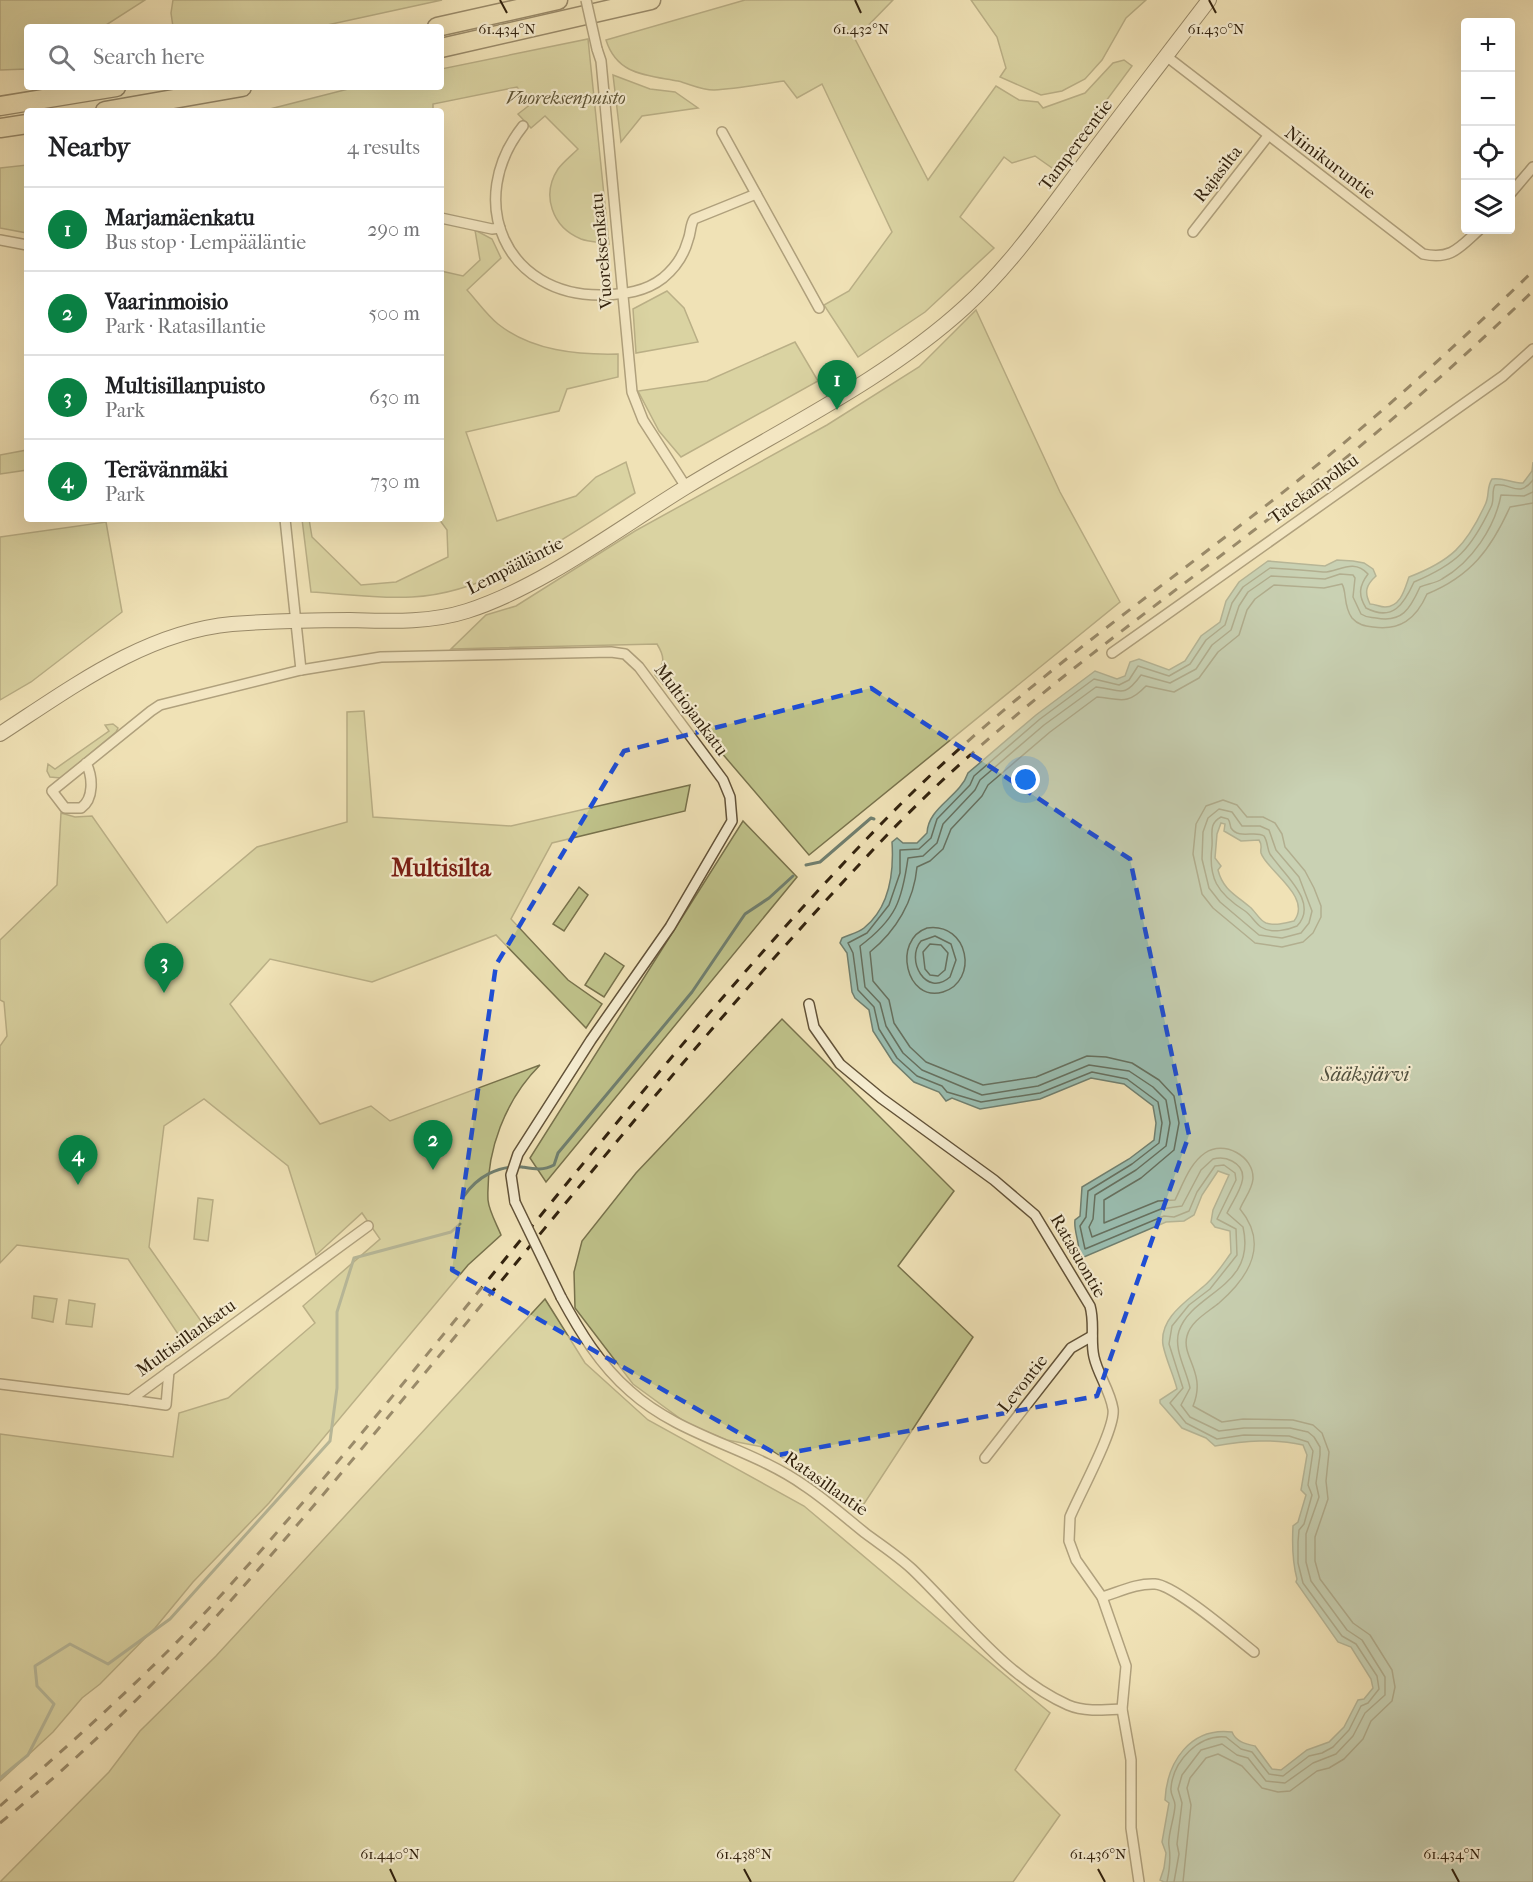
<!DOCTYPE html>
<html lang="en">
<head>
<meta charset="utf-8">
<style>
	:root { --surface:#fff; --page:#f2f2f2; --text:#202124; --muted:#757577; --line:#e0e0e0; --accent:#0b8043 }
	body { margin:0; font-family:"IM FELL French Canon",serif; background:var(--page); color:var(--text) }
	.controls { position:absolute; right:18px; top:18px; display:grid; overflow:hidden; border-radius:6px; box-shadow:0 6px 24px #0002 }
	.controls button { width:54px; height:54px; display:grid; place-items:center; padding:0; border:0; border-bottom:2px solid var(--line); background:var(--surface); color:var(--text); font:30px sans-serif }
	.you { position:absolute; left:1026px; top:780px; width:21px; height:21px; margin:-15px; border:4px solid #fff; border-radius:50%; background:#1a73e8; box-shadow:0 0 0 9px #1a73e833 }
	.badge { display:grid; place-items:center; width:39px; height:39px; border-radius:50%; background:var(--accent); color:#fff; font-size:20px; font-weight:700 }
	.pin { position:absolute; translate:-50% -50px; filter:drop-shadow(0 2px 3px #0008) }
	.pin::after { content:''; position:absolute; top:32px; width:21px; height:18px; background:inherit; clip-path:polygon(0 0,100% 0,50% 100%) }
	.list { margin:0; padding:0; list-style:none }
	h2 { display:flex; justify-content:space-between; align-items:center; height:78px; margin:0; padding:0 24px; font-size:26px }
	h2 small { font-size:20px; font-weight:400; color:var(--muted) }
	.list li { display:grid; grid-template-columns:39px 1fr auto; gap:18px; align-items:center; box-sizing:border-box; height:84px; padding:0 24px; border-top:2px solid var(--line) }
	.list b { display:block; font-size:22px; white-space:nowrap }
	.list p { margin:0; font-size:20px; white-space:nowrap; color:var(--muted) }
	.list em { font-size:20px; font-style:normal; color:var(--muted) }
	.icon { flex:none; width:33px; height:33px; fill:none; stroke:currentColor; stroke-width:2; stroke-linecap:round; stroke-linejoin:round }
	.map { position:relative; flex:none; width:1533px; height:1882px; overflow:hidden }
	.search { position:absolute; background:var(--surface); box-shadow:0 6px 24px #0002; left:24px; top:24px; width:420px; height:66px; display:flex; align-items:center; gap:15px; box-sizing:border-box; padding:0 21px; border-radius:6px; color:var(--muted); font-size:22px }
	.panel { position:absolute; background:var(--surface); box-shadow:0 6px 24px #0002; left:24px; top:108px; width:420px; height:414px; border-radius:6px }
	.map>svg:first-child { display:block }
	.green { fill:#bfc28a; stroke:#78724c; stroke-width:1.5 }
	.water { fill:#9abdb0; stroke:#707f6f; stroke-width:1.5; fill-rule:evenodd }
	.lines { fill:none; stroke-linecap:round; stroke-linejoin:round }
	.shore { stroke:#66705f; stroke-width:1.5 }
	.stream { stroke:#707f6f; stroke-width:3 }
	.street-casing { stroke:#625238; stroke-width:12 }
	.secondary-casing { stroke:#32220e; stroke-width:16 }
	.highway-casing { stroke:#32220e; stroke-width:21 }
	.street { stroke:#f5ecd0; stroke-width:9 }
	.secondary { stroke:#f5ecd0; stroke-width:14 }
	.highway { stroke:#f0e2b7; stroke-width:18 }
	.rail { stroke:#32220e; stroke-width:3; stroke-dasharray:10 10; stroke-linecap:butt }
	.street-bridge-casing { stroke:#625238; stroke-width:12; stroke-linecap:butt }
	.street-bridge { stroke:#f5ecd0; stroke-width:9 }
	.marked { fill:none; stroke:#1d4ed8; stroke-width:4.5; stroke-dasharray:12 8; stroke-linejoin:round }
	.ticks { fill:none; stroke:#32220e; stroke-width:2 }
	.labels { text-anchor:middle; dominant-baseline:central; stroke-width:4.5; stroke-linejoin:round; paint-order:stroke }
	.park-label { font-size:18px; font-style:italic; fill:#5c5233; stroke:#f5ecd0 }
	.street-label { font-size:18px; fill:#32220e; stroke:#f5ecd0 }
	.water-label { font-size:20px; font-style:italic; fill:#51503f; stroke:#f5ecd0 }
	.district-label { font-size:24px; font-weight:bold; fill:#7a1f14; stroke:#f5ecd0 }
	.ticks-label { font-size:15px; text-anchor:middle; fill:#32220e; stroke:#f5ecd0; stroke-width:4.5; stroke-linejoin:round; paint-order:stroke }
</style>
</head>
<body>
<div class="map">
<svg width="1533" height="1882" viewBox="0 0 1533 1882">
	<rect width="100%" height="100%" fill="#f0e2b7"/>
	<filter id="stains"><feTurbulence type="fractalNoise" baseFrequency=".00333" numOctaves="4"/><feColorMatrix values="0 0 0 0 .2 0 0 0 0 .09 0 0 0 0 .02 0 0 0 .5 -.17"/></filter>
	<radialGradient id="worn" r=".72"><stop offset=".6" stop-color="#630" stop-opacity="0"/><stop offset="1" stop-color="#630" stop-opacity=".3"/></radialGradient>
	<g class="green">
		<path d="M0,0H145L103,27H27V69L0,70Z"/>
		<path d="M173,0H442L318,27H173L171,13Z"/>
		<path d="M745,0H893L855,39L928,180L996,86L1019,100L1038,102L1043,108L1085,93L1113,63L1124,60L1132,66L1055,170L1035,156L1012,163L1004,157L960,217L994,248L925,312L858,357L824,305L849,291L892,232L822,84L797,98L784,81C761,84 737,89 714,90C701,90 690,84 678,81C646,75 617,75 606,40Z"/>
		<path d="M971,0H1146L1126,18L1102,60L1085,79L1062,91L1041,95L1000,77L1006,68L997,37Z"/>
		<path d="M588,39L609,244C600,242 589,242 581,239C552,227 541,195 558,169C563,162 572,155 578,149L545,116L531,128L518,114L531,104L517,87L433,104V111H262L356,87H441V69Z"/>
		<path d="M613,75L650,89L675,92L698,108L642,116L621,142Z"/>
		<path d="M27,165V233L0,228V168Z"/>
		<path d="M475,230L492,239L501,258L467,290C477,301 487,315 498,324C532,351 578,355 618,354V377L567,389L559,411L466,432L497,521L576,496L596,477L626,462L635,493C570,534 491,594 412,597C379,599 344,594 311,592L302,519H309L312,537L361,585L396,582L448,557L447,530L439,519H441V271L463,276L480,260Z"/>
		<path d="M667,291L684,308L698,342L636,353L633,309Z"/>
		<path d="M976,310L1060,492L1120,602L809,855L655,675C665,663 665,657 657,644L451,649L486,615L516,606L635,531L827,425L919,367Z"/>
		<path d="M795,342L818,381L681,457L659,431L638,391L707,381Z"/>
		<path d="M27,450V470L0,474V455Z"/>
		<path d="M106,522L122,612L31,682L0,700V537Z"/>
		<path d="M364,711L373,817L511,826L690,785L685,811L552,843L511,919L568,980L602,1004L586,1028L496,935L372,982L270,959L230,1004L320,1124L371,1106L390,1121L540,1065C505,1100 486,1151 488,1200C489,1211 497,1225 501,1235L468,1265L269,1503L193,1582L155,1628L100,1684L82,1698L53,1732L0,1781V1434L173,1457L179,1413L228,1398L315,1323L303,1306L380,1239L362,1213L316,1255L288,1166L204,1099L164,1126L149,1247L208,1331L186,1346L128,1259L17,1245L0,1263V1046L7,1036L4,1002L0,1000V940L57,885L61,813L75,817L92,816L167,923L257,847L347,822V712Z"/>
		<path d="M113,724L118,728L116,732L61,778L50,777L47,771L48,764L55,769L109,731L105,725Z"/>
		<path d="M743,821L797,877L546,1182L530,1158Z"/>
		<path d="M579,887L588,895L564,931L553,924Z"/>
		<path d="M605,953L624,966L604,997L585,985Z"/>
		<path d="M782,1019L954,1191L898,1266L973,1337L860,1510L768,1448L727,1440L689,1425L633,1384L575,1308L574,1272L582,1241L636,1173Z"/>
		<path d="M198,1198L213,1200L208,1241L194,1239Z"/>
		<path d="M34,1296L57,1299L53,1322L32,1318Z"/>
		<path d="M545,1299L585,1363L648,1420L804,1506L1050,1713L1015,1770L1060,1815L1013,1882H0L109,1772L140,1731L216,1656Z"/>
		<path d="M69,1300L95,1304L92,1327L66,1324Z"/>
	</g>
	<path class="water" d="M1533,462V1882H1164L1160,1880L1164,1868L1166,1853L1162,1842L1169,1803L1165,1800C1167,1762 1190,1727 1232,1732C1236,1742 1246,1744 1255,1746L1272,1769L1281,1770L1307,1750L1329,1742L1344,1727L1358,1700L1364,1699L1373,1688L1371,1679L1351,1647L1338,1642L1296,1582L1297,1579C1292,1561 1292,1545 1293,1526L1298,1522L1306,1495L1301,1490L1307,1455L1303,1445C1274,1438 1244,1441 1215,1446L1206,1438L1182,1428L1160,1403V1400L1177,1389C1174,1376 1166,1360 1163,1345C1159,1318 1187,1301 1204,1286C1215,1277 1223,1264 1231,1253L1230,1231L1215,1227L1211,1222L1213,1210L1229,1175L1218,1171L1202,1195L1194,1215L1184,1221L1166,1222L1077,1260C1083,1249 1073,1232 1075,1220L1080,1216L1082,1187L1129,1159L1154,1140L1156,1123L1153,1106L1124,1084L1091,1078L1040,1099L980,1109L952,1098L946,1101L939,1092L914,1082L893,1062L873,1031L869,1010L855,998L852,992L847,953L840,943L842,938C848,935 858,933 864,928C890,907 894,873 892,842L897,838L903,843H917L927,833C928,807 960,797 968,773L1036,715L1095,671L1117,679L1125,676L1130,662L1139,659L1169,670L1185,661L1201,636L1220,622L1226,601L1239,582L1268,561L1325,566L1337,560L1353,561L1364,563L1373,569L1376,576C1366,585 1364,592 1370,604C1375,604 1380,607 1385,607C1401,607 1405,588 1409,577C1451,561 1466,546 1485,505C1490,496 1486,488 1492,479C1503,477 1511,483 1523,483L1532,471ZM1221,823L1225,824L1224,831L1241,841L1259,840C1263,846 1260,848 1261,853C1266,870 1313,897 1294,921C1284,923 1276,926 1266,923C1260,921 1255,911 1250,907C1236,895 1223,890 1218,870L1221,866L1215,858L1217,834Z"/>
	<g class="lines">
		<g class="shore">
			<path d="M1223,800L1237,805L1247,817H1263L1275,823L1282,834L1285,847L1305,871L1314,888L1321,906V917L1313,933L1303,942L1282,947L1255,943L1213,908L1202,894L1193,854L1196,824L1206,806Z"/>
			<path d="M1219,809L1232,812L1242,826H1260L1269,830L1276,850L1299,877L1312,911L1309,923L1301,933L1282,938L1259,935L1220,902L1209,888L1202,859L1203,832L1208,818Z"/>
			<path d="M1221,817L1228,819C1230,821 1230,825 1231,828C1239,840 1255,830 1264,836C1268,842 1267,849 1270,854C1282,873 1320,902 1297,926C1288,930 1271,934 1261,927C1255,923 1251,915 1245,911C1217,893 1208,878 1212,846C1213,834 1208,824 1221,817Z"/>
			<path d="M927,928C969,922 979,981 943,992C906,1003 892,940 927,928Z"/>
			<path d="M935,936L951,944L956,960L950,977C926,998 905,960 921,941Z"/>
			<path d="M930,944L941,945L948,953L945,970L938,976L930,975L925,969L923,952Z"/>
			<path d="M1167,1882C1170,1868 1171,1859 1169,1846C1167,1836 1175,1817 1175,1805C1175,1799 1170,1795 1171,1788C1173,1761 1199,1734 1226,1737L1241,1749L1252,1752L1269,1774L1283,1776L1309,1756L1322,1753L1333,1747L1349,1730L1361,1706L1368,1703L1379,1689L1377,1676L1356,1644L1342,1636L1303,1583L1298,1563V1542L1299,1530L1304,1524L1312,1495L1308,1485L1313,1451L1308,1442L1289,1436L1244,1435L1217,1439L1186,1423L1170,1403L1183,1388L1169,1344L1172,1326L1189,1305L1210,1289L1237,1255L1236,1229L1217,1219L1236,1180L1235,1173L1224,1165L1215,1166L1197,1192L1189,1211L1174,1217L1164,1216L1085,1249L1080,1226L1086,1217L1088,1191L1132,1164L1159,1143L1162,1123L1158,1102L1127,1079L1092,1072L1040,1093L981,1102L947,1092L942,1086L917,1076L897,1058L879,1029L874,1007L858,990L853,953L848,943L867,933L889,905L900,873V850L919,849L931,838L937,819L970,785L974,776L1040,719L1094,679L1119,685L1129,680L1138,666L1169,676L1190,664L1206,640L1225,625L1232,603L1243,587L1270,568C1288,569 1305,570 1323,572C1337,573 1353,557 1368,574C1359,586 1358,595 1366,608C1393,622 1404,604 1414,582C1457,564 1471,549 1491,507C1495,499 1491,492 1495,485C1511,482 1518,499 1533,480"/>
			<path d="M1174,1882L1179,1854L1177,1844L1182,1803L1178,1789L1182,1775L1201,1750L1222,1744L1237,1755L1248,1758L1266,1781L1285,1783L1313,1763L1336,1754L1353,1736L1365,1713L1385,1695V1677L1362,1640L1347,1630L1311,1581L1306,1562V1534L1319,1497L1316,1483L1320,1455V1447L1314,1437L1308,1432L1290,1428H1244L1219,1431L1190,1417L1181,1405L1190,1388C1187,1371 1173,1349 1179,1331C1192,1292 1257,1288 1243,1227L1227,1213C1235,1196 1255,1173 1232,1161C1225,1157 1220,1157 1213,1159L1201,1170L1182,1206L1161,1209L1092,1237L1089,1227L1093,1219L1095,1195L1136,1170L1166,1146L1170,1123L1166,1100L1153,1087L1129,1071L1089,1065L1038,1086L982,1095L922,1070L903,1053L886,1026L880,1003L865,987L860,946C896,919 902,901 908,858L923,856L937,843L943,824L975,790L980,780L1044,725L1096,687C1120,689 1123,700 1141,675L1170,683L1196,669L1212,645L1231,630L1239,606L1248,592L1271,576L1325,579L1340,574L1353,575L1355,578L1353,597L1361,614C1367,618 1370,617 1376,618C1402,623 1410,609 1420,587C1427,584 1436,583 1442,579C1472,562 1495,527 1501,495L1524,496L1533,492"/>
			<path d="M1183,1882L1191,1805L1187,1788L1190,1778L1206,1758L1218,1754L1242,1766L1262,1788L1278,1792L1290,1791L1317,1771L1329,1768L1344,1759L1363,1739L1371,1721L1392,1701L1395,1687L1392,1670L1370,1635L1353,1623L1320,1579L1315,1561V1537L1328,1499L1326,1481L1329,1452L1322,1433L1313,1425L1293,1420L1243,1419L1222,1422L1193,1406C1207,1373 1181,1357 1187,1336C1191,1321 1208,1312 1219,1303C1250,1276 1269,1244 1240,1209C1244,1199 1252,1190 1253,1179C1254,1156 1224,1140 1205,1153C1190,1163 1183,1184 1175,1200L1158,1201L1104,1223V1200L1141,1178L1174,1150L1179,1123L1174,1096L1159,1080L1132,1063L1106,1057L1087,1056L1036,1077L983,1085L926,1062L910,1047L894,1023L889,1000L873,981L870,952C896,931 914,901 917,867L930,861L943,849L951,829L982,796L988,785L1050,732L1097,697C1120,699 1127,706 1146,686L1174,692L1199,678L1218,652L1239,635L1247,610L1255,599L1274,585L1324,588L1342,584C1347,592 1343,606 1352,618C1358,625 1365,626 1373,627C1400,631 1416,619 1427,594C1471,576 1491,549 1510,507L1533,503"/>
		</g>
		<g class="stream">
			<path d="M806,865L820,862L871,818L874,819"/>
			<path d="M464,1196C477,1177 498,1165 522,1167C534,1169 543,1171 554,1165L558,1153L692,992L745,914L769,898L793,876"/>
			<path d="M0,1778L28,1755L54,1704L37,1686L35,1666L70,1644L108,1664L170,1619L330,1441L337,1388V1312L354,1258L451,1232L460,1224"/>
		</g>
		<g class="street-casing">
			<g id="street">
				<path d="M597,49L601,61L632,392L643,420L686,487"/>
				<path d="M1166,56L1423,254C1451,260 1459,248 1479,230"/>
				<path d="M523,126C464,200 505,297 603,295C625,294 645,292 663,278C675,268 684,255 688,240C691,233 690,225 694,219L756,194"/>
				<path d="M722,132L819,308"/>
				<path d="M1510,194L1533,167"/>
				<path d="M441,218L492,229L500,228"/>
				<path d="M1193,232L1268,136"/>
				<path d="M0,240L27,245"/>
				<path d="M285,519L301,670"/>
				<path d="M1112,653L1503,376L1533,349"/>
				<path d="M86,763C93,777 94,799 81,808H65L52,791L151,711L160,705L301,670L381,657L611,652L625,654L639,667L723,780L730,797L732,821L670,927L591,1040L518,1154L511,1175L515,1202"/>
				<path d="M809,1004L814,1027L840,1064L881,1098L994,1180L1035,1215L1090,1306C1095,1323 1090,1340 1094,1357C1098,1375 1110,1390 1113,1409C1116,1428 1079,1495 1070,1517L1069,1541L1076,1560L1102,1597L1126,1666L1122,1709L1131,1760V1828L1139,1882"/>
				<path d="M561,1297C580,1332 600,1365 630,1391C681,1437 750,1447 805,1486C826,1500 845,1517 865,1533C881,1545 898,1556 912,1569C961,1616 1005,1677 1068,1705C1084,1712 1105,1710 1122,1709"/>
				<path d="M0,1384L130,1400L368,1226"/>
				<path d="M130,1400L166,1405L169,1371"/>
				<path d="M985,1458L1071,1348L1092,1336"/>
				<path d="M1102,1597C1119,1592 1137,1583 1155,1584C1175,1585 1236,1638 1254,1652"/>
			</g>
		</g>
		<g class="secondary-casing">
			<path id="secondary" d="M0,734C71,688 145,632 232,624C271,621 311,620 350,620C389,621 430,623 467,611C542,587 619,528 686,487C779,430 884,381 965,307C1011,265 1046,214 1083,165C1125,109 1167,55 1209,0"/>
		</g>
		<g class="highway-casing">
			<g id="highway">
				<path d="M437,27L558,0"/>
				<path d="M441,48L651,0"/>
				<path d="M0,106L116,87"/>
				<path d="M105,111L242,87"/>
				<path d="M0,128L27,124"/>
			</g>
		</g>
		<use href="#street" class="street"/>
		<use href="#secondary" class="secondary"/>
		<use href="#highway" class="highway"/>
		<g class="rail">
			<path d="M0,1806C73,1741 148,1675 214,1603C445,1349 644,1068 883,822C1008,693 1156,593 1296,482C1379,416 1457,345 1533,271"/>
			<path d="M0,1823C151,1701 275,1553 399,1404C560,1212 716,1014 890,832C1014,703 1163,603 1303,492C1384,429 1459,362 1533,291"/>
		</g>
		<g class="street-bridge-casing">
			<g id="street-bridge">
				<path d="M586,0L597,49"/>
				<path d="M515,1202L561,1297"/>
			</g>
		</g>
		<use href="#street-bridge" class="street-bridge"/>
	</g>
	<path d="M0 0H1533V1882H0ZM871,688L1130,859L1189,1135L1097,1396L778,1455L452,1270L496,965L624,751Z" fill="#f0e2b7" fill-opacity=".55" fill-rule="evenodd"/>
	<path class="marked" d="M871,688L1130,859L1189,1135L1097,1396L778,1455L452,1270L496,965L624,751Z"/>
	<path class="ticks" d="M500,0L507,13M855,0L861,13M1209,0L1216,13M390,1869L396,1882M744,1869L751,1882M1098,1869L1105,1882M1452,1869L1459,1882"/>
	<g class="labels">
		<g class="park-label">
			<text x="566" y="98">Vuoreksenpuisto</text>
		</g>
		<g class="street-label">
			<text transform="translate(1076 145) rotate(-53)">Tampereentie</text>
			<text transform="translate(1330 163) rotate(37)">Niinikuruntie</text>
			<text transform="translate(1218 174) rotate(-52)">Rajasilta</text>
			<text transform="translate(602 251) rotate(-95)">Vuoreksenkatu</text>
			<text transform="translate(1314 489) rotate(-36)">Tatekanpolku</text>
			<text transform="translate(515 566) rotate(-27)">Lempääläntie</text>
			<text transform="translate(691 710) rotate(53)">Multiojankatu</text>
			<text transform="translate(1078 1256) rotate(60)">Ratasuontie</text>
			<text transform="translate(186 1338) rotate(-36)">Multisillankatu</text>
			<text transform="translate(1023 1384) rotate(-52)">Levontie</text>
			<text transform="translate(826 1484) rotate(35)">Ratasillantie</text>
		</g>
		<g class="water-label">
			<text x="1365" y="1074">Sääksjärvi</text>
		</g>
		<g class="district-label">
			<text x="441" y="868">Multisilta</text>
		</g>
	</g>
	<g class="ticks-label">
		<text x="507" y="34">61.434°N</text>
		<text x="861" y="34">61.432°N</text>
		<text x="1216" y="34">61.430°N</text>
		<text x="390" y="1859">61.440°N</text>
		<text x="744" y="1859">61.438°N</text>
		<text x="1098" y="1859">61.436°N</text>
		<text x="1452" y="1859">61.434°N</text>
	</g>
	<rect width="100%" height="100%" filter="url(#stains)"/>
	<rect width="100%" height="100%" fill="url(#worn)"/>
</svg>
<div class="controls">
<button>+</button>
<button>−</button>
<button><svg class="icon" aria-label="locate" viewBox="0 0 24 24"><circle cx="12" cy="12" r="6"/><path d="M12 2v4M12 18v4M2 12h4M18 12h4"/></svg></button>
<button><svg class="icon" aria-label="layers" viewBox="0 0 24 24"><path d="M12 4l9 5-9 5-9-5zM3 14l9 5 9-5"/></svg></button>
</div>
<div class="you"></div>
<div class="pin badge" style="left:837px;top:410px">1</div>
<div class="pin badge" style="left:433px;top:1170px">2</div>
<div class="pin badge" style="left:164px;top:993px">3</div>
<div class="pin badge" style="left:78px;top:1185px">4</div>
<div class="search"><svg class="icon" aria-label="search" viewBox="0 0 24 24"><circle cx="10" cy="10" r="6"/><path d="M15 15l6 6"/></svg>Search here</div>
<section class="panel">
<h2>Nearby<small>4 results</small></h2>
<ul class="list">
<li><span class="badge">1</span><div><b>Marjamäenkatu</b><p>Bus stop · Lempääläntie</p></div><em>290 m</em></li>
<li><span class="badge">2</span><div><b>Vaarinmoisio</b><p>Park · Ratasillantie</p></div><em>500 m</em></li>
<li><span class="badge">3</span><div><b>Multisillanpuisto</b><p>Park</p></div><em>630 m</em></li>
<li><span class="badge">4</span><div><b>Terävänmäki</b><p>Park</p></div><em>730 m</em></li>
</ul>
</section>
</div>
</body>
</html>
